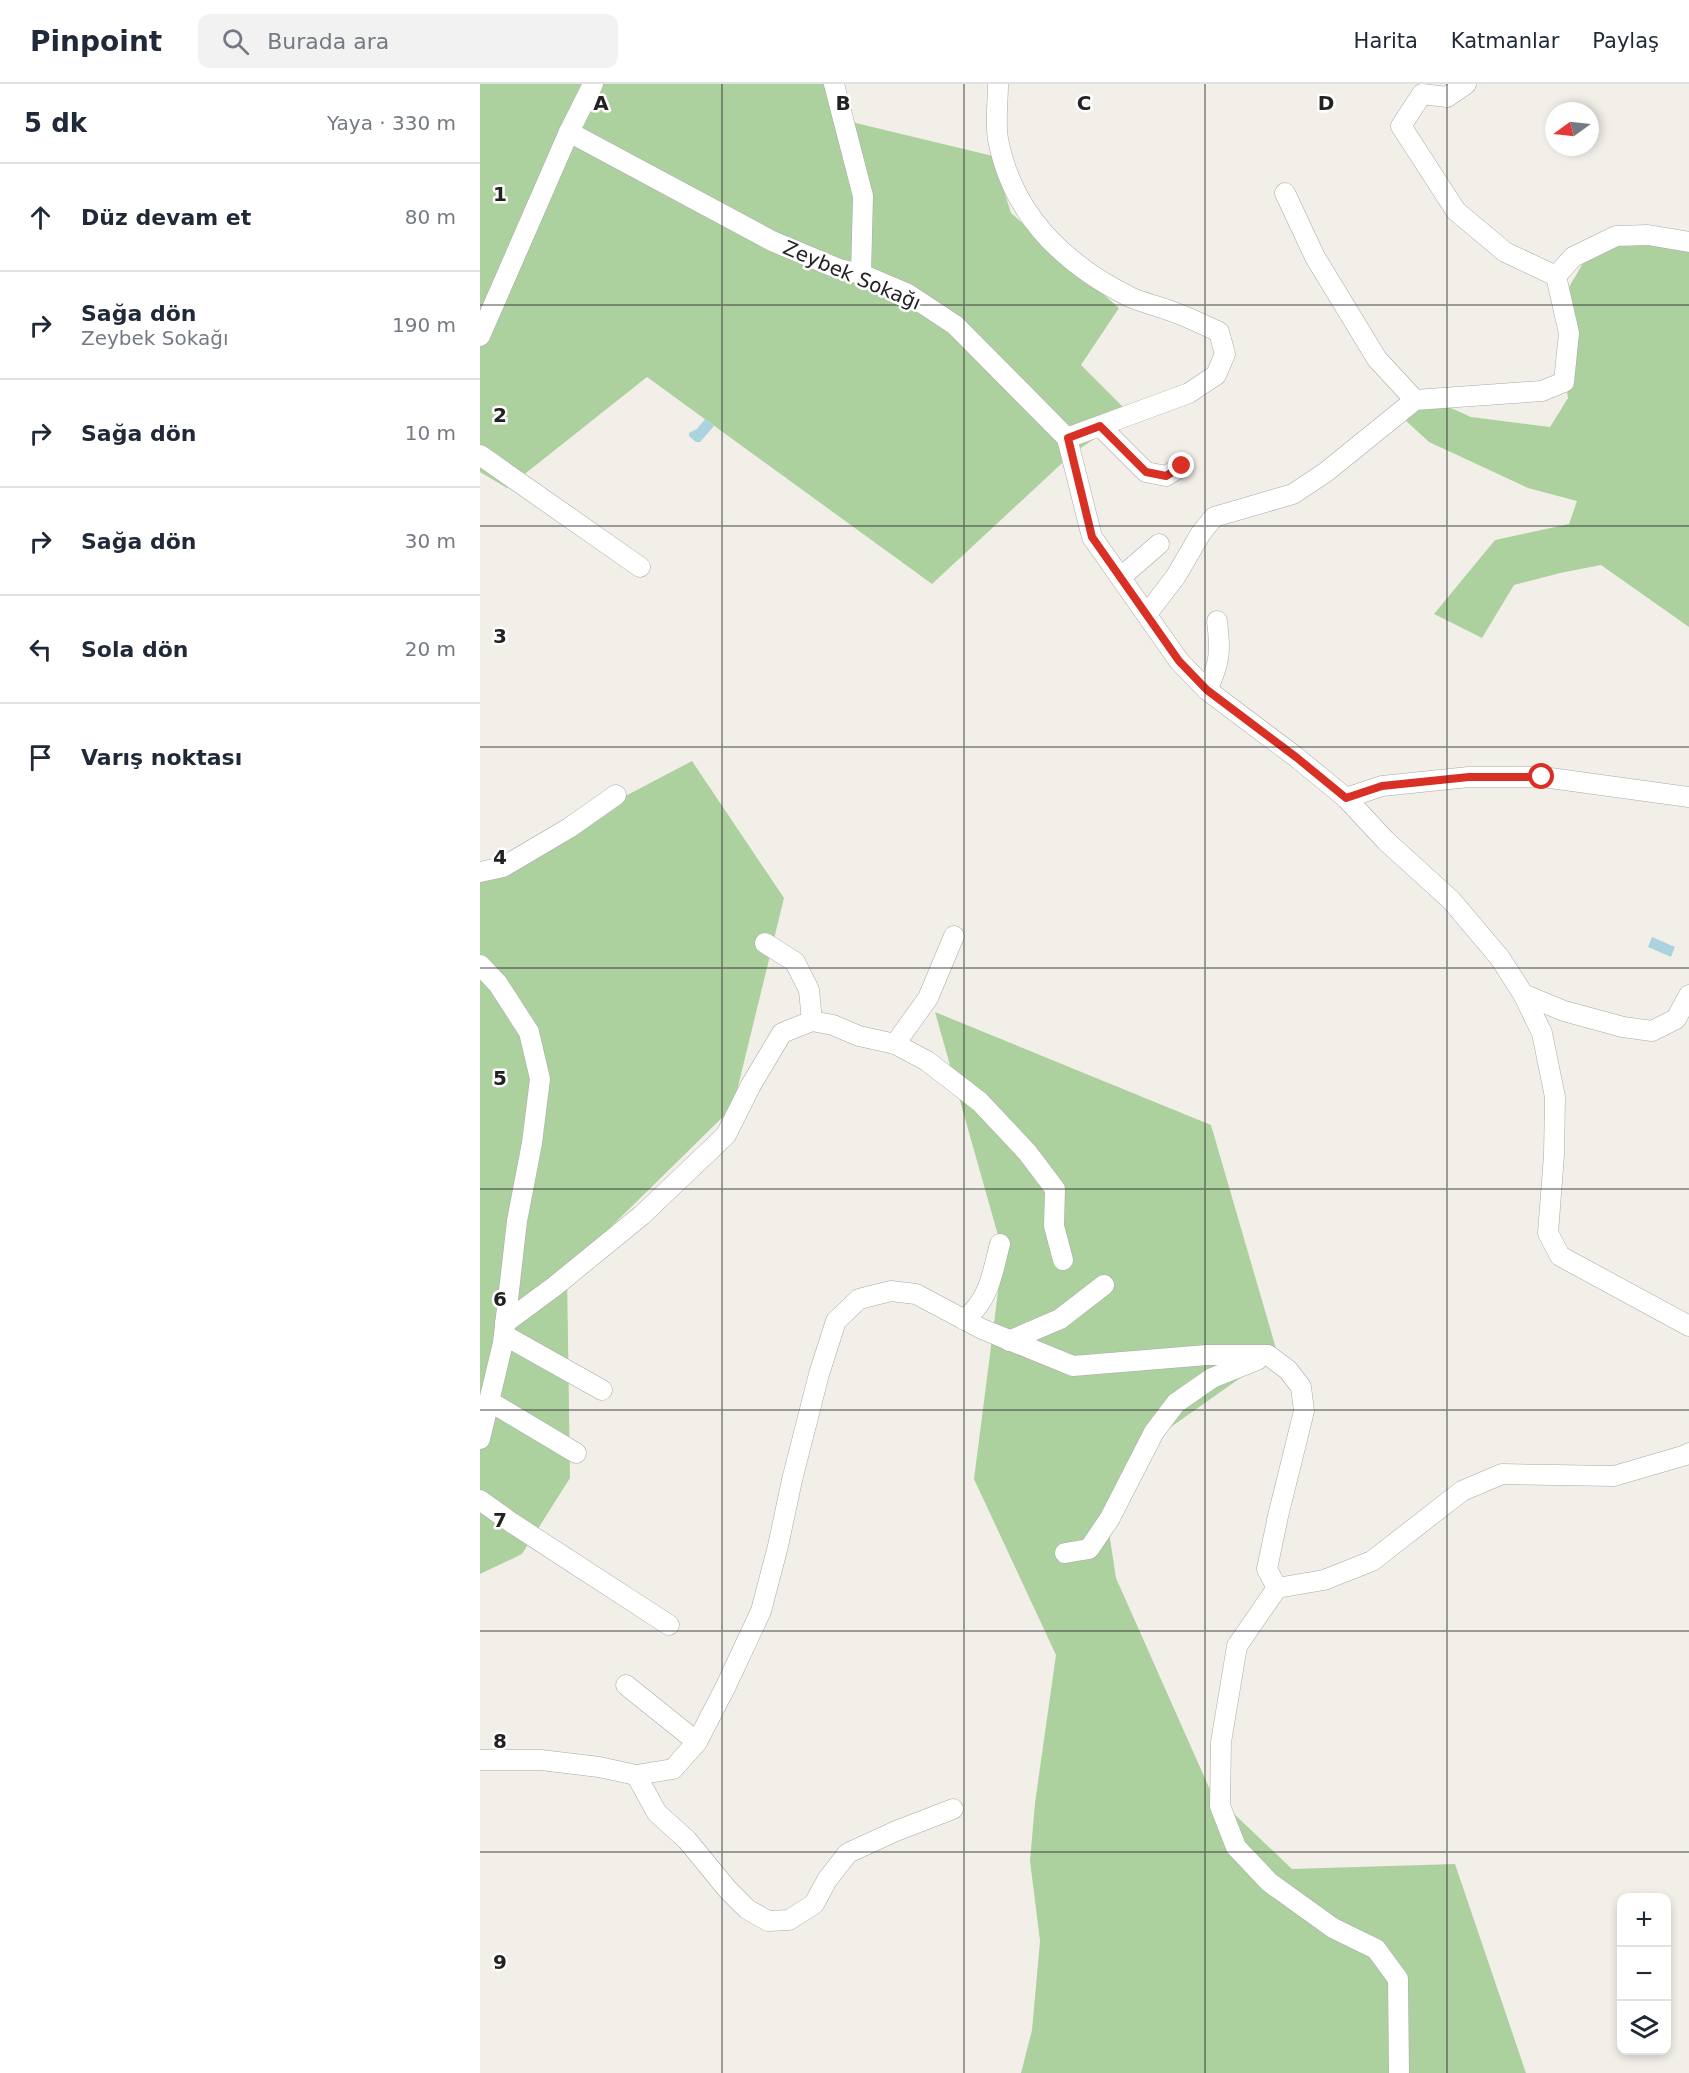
<!DOCTYPE html>
<html lang="tr">
<head>
<meta charset="utf-8">
<style>
	:root { --surface:#fff; --page:#f2f2f3; --text:#1f2937; --muted:#747a83; --line:#e0e1e3 }
	body { margin:0; font-family:"DejaVu Sans",sans-serif; background:var(--page); color:var(--text) }
	.controls { position:absolute; right:18px; bottom:18px; display:grid; overflow:hidden; border-radius:12px; box-shadow:0 3px 9px #0003 }
	.controls button { width:54px; height:54px; display:grid; place-items:center; padding:0; border:0; border-bottom:2px solid var(--line); background:var(--surface); color:var(--text); font:30px sans-serif }
	.compass { position:absolute; left:1065px; top:18px; width:54px; height:54px; border-radius:50%; background:var(--surface); box-shadow:0 3px 9px #0003; rotate:255deg }
	.stop { position:absolute; width:18px; height:18px; margin:-14px; border:4px solid #d93025; border-radius:50%; background:#fff }
	.stop.end { background:#d93025; border-color:#fff; box-shadow:0 2px 6px #0008 }
	.list { margin:0; padding:0; list-style:none }
	h2 { display:flex; justify-content:space-between; align-items:center; height:78px; margin:0; padding:0 24px; font-size:26px }
	h2 small { font-size:20px; font-weight:400; color:var(--muted) }
	.list li { display:grid; grid-template-columns:39px 1fr auto; gap:18px; align-items:center; box-sizing:border-box; height:108px; padding:0 24px; border-top:2px solid var(--line) }
	.list b { display:block; font-size:22px; white-space:nowrap }
	.list p { margin:0; font-size:20px; white-space:nowrap; color:var(--muted) }
	.list em { font-size:20px; font-style:normal; color:var(--muted) }
	.icon { flex:none; width:33px; height:33px; fill:none; stroke:currentColor; stroke-width:2; stroke-linecap:round; stroke-linejoin:round }
	.map { position:relative; flex:none; width:1209px; height:1989px; overflow:hidden }
	header { display:flex; align-items:center; gap:36px; box-sizing:border-box; height:84px; padding:0 30px; background:var(--surface); border-bottom:2px solid var(--line) }
	header strong { font-size:28px }
	nav { display:flex; gap:33px; margin-inline-start:auto; font-size:21px }
	.search { width:420px; height:54px; background:var(--page); display:flex; align-items:center; gap:15px; box-sizing:border-box; padding:0 21px; border-radius:12px; color:var(--muted); font-size:22px }
	main { display:flex }
	aside { flex:1; background:var(--surface) }
	.map>svg:first-child { display:block }
	.forest { fill:#add19e }
	.water { fill:#aad3df }
	.lines { fill:none; stroke-linecap:round; stroke-linejoin:round }
	.minor-casing { stroke:#a9a9a9; stroke-width:21 }
	.minor { stroke:#fff; stroke-width:20 }
	.route { stroke:#d93025; stroke-width:8 }
	.grid { fill:none; stroke:#222; stroke-width:1.5; stroke-opacity:0.55 }
	.labels { text-anchor:middle; dominant-baseline:central; stroke-width:5; stroke-linejoin:round; paint-order:stroke }
	.street-label { font-size:20px; fill:#222; stroke:#fff }
	.grid-label { font-size:20px; text-anchor:middle; font-weight:bold; fill:#222; stroke:#fff; stroke-width:5; stroke-linejoin:round; paint-order:stroke }
</style>
</head>
<body>
<header>
<strong>Pinpoint</strong>
<div class="search"><svg class="icon" aria-label="search" viewBox="0 0 24 24"><circle cx="10" cy="10" r="6"/><path d="M15 15l6 6"/></svg>Burada ara</div>
<nav><a>Harita</a><a>Katmanlar</a><a>Paylaş</a></nav>
</header>
<main>
<aside>
<h2>5 dk<small>Yaya · 330 m</small></h2>
<ul class="list">
<li><svg class="icon" aria-label="ahead" viewBox="0 0 24 24"><path d="M12 20V5M6 11l6-6 6 6"/></svg><div><b>Düz devam et</b></div><em>80 m</em></li>
<li><svg class="icon" aria-label="right" viewBox="0 0 24 24"><path d="M7 20v-9h11M14 6l5 5-5 5"/></svg><div><b>Sağa dön</b><p>Zeybek Sokağı</p></div><em>190 m</em></li>
<li><svg class="icon" aria-label="right" viewBox="0 0 24 24"><path d="M7 20v-9h11M14 6l5 5-5 5"/></svg><div><b>Sağa dön</b></div><em>10 m</em></li>
<li><svg class="icon" aria-label="right" viewBox="0 0 24 24"><path d="M7 20v-9h11M14 6l5 5-5 5"/></svg><div><b>Sağa dön</b></div><em>30 m</em></li>
<li><svg class="icon" aria-label="left" viewBox="0 0 24 24"><path d="M17 20v-9H6M10 6l-5 5 5 5"/></svg><div><b>Sola dön</b></div><em>20 m</em></li>
<li><svg class="icon" aria-label="arrive" viewBox="0 0 24 24"><path d="M6 21V4h12l-3 4 3 4H6"/></svg><div><b>Varış noktası</b></div></li>
</ul>
</aside>
<div class="map">
<svg width="1209" height="1989" viewBox="0 0 1209 1989">
	<rect width="100%" height="100%" fill="#f2efe9"/>
	<g class="forest">
		<path d="M0,0H355L359,35L513,72L531,129L639,224L601,281L651,331L593,369L452,500L167,293L27,404L0,388Z"/>
		<path d="M1131,147L1209,152V543L1121,481L1080,489L1034,501L1002,554L954,530L1015,456L1089,440L1097,417L1048,404L949,358L924,335L944,312L991,333L1070,343L1088,314L1079,256L1082,215L1106,174Z"/>
		<path d="M212,677L304,814L253,1023L87,1186L90,1394L42,1470L0,1490V782L18,779Z"/>
		<path d="M455,928L731,1041L797,1268L674,1355L628,1442L636,1494L731,1708L812,1785L975,1780L1046,1989H541L552,1946L560,1857L550,1777L555,1719L576,1571L494,1395L523,1169Z"/>
	</g>
	<g class="water">
		<path d="M225,335L234,342L220,358H216L209,352V349L217,345Z"/>
		<path d="M1172,853L1195,863L1191,873L1168,863Z"/>
	</g>
	<g class="lines">
		<g class="minor-casing">
			<g id="minor">
				<path d="M354,0L383,112L381,190"/>
				<path d="M518,0C518,18 515,38 518,55C532,130 584,180 650,213C661,218 674,221 685,225C704,231 722,240 739,248L745,270L736,291L709,309L587,354"/>
				<path d="M986,0L967,13L942,10L921,42L976,127L1025,168L1076,192"/>
				<path d="M89,48L292,157L359,185L381,190L428,210L475,241L587,354L612,453L699,577L727,606L816,673L866,714L906,757L971,816L1020,874L1043,910L1084,927L1143,943L1172,947L1196,935L1209,911"/>
				<path d="M805,109L835,173L897,275L935,316"/>
				<path d="M0,252L89,48L113,0"/>
				<path d="M620,342L666,388L686,392L702,382"/>
				<path d="M0,371L160,483"/>
				<path d="M641,493L679,460"/>
				<path d="M667,530L696,492L721,449L734,433L813,410L846,388L935,316L1062,307L1084,298L1089,249L1076,192L1093,173L1136,152L1168,151L1209,158"/>
				<path d="M727,606C740,578 741,568 737,537"/>
				<path d="M866,714L902,702L989,693H1063L1209,713"/>
				<path d="M0,788L23,783L89,744L136,711"/>
				<path d="M285,859L315,878L329,906L332,937"/>
				<path d="M0,881L18,900L49,948L60,995L52,1059L37,1137L23,1259L0,1355"/>
				<path d="M1043,910L1062,949L1075,1013L1074,1071L1068,1149L1080,1172L1209,1242"/>
				<path d="M415,960L448,914L474,852"/>
				<path d="M484,1236C510,1215 512,1190 520,1160"/>
				<path d="M25,1239L75,1202L162,1131L246,1051L271,1001L302,949L332,937L353,941L379,952L415,960L447,977L500,1018L547,1068L575,1105L574,1142L583,1176"/>
				<path d="M24,1251L122,1306"/>
				<path d="M529,1257L580,1235L624,1201"/>
				<path d="M9,1317L96,1369"/>
				<path d="M0,1416L32,1439L189,1541"/>
				<path d="M585,1469L609,1465L630,1434L674,1348L696,1319L732,1294L777,1276"/>
				<path d="M797,1504L757,1562L741,1658L740,1722L756,1763L789,1798L853,1844L896,1865L918,1895L919,1989"/>
				<path d="M146,1601L217,1658"/>
				<path d="M0,1676H61L119,1683L156,1691L193,1685L217,1658L245,1604L281,1527L298,1462L312,1396L339,1290L356,1237L379,1215L411,1207L436,1210L502,1245L593,1282L727,1271H788L808,1286L821,1303L824,1327L798,1432L787,1485L797,1504L844,1496L892,1477L982,1407L1022,1390L1134,1392L1206,1371L1209,1369"/>
				<path d="M156,1691L177,1729L207,1756L248,1806L267,1825L288,1837L309,1836L334,1820L347,1796L368,1769L416,1747L473,1725"/>
			</g>
		</g>
		<use href="#minor" class="minor"/>
	</g>
	<g class="lines">
		<path class="route" d="M702,382L686,392L666,388L620,342L588,354L612,453L699,577L727,606L816,673L866,714L902,702L989,693H1062"/>
	</g>
	<path class="grid" d="M242,0V1989M484,0V1989M725,0V1989M967,0V1989M0,221H1209M0,442H1209M0,663H1209M0,884H1209M0,1105H1209M0,1326H1209M0,1547H1209M0,1768H1209"/>
	<g class="labels">
		<g class="street-label">
			<text transform="translate(372 191) rotate(23)">Zeybek Sokağı</text>
		</g>
	</g>
	<g class="grid-label">
		<text x="121" y="26">A</text>
		<text x="363" y="26">B</text>
		<text x="604" y="26">C</text>
		<text x="846" y="26">D</text>
		<text x="20" y="117">1</text>
		<text x="20" y="338">2</text>
		<text x="20" y="559">3</text>
		<text x="20" y="780">4</text>
		<text x="20" y="1001">5</text>
		<text x="20" y="1222">6</text>
		<text x="20" y="1443">7</text>
		<text x="20" y="1664">8</text>
		<text x="20" y="1885">9</text>
	</g>
</svg>
<div class="controls">
<button>+</button>
<button>−</button>
<button><svg class="icon" aria-label="layers" viewBox="0 0 24 24"><path d="M12 4l9 5-9 5-9-5zM3 14l9 5 9-5"/></svg></button>
</div>
<svg class="compass" viewBox="-18 -18 36 36"><path d="M0-13l5 13h-10z" fill="#e53935"/><path d="M0 13l5-13h-10z" fill="#747a83"/></svg>
<div class="stop" style="left:1062px;top:693px"></div>
<div class="stop end" style="left:702px;top:382px"></div>
</div>
</main>
</body>
</html>
